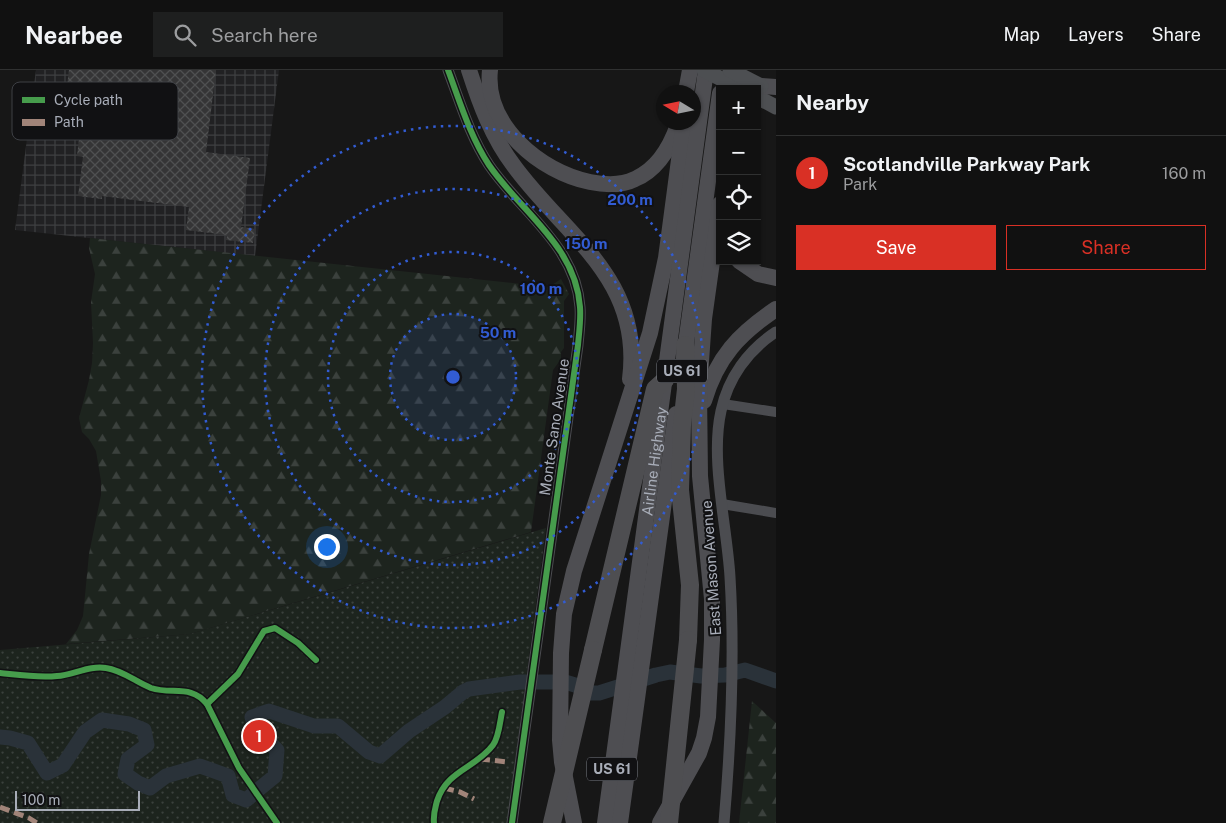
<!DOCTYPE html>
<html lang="en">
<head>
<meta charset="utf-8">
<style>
	:root { --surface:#111; --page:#1e1f1f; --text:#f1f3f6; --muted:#9c9d9f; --line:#303131; --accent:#d93025 }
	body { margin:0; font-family:"Public Sans",sans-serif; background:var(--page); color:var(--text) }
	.controls { position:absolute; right:15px; top:15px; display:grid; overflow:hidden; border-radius:0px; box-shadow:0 1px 4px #0004 }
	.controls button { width:45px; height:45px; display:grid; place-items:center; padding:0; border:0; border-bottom:1px solid var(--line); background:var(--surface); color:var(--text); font:25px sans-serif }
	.compass { position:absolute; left:656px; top:15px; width:45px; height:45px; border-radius:50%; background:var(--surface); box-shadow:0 1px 4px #0004; rotate:280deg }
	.scale { position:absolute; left:15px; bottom:12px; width:125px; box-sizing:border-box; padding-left:5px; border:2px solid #a8adb8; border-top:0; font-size:14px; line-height:18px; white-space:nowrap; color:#a8adb8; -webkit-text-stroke:4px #111113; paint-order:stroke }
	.you { position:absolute; left:326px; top:476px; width:18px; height:18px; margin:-12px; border:4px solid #fff; border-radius:50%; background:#1a73e8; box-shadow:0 0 0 8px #1a73e833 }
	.badge { display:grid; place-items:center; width:32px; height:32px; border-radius:50%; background:var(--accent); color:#fff; font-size:16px; font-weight:700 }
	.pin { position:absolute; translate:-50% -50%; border:2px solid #fff; box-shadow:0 1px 5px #0006 }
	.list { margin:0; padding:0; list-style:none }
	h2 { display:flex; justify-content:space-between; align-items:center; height:65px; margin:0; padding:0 20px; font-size:21px }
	h2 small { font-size:16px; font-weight:400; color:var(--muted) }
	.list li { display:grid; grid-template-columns:32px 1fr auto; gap:15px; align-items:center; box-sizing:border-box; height:75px; padding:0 20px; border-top:1px solid var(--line) }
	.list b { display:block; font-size:19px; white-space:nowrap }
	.list p { margin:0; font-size:16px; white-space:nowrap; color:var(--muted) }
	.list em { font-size:16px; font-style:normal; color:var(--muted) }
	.actions { display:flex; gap:10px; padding:15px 20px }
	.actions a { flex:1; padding:11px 0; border:1px solid var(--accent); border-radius:0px; text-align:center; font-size:18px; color:var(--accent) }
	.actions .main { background:var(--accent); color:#fff }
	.icon { flex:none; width:28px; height:28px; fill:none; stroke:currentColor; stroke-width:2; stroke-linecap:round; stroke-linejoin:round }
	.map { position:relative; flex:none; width:776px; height:753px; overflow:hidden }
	header { display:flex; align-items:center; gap:30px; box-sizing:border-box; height:70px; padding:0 25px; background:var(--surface); border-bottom:1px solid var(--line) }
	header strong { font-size:24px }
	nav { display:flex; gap:28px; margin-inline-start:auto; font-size:18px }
	.search { width:350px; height:45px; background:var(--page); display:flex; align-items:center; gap:12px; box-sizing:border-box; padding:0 18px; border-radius:0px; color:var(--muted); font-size:19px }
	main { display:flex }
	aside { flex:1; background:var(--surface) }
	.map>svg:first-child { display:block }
	.industrial { fill:url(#industrial-grid) }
	.forest { fill:url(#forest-firs) }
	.park { fill:url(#park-dots) }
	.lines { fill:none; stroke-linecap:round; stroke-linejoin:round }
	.river { stroke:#2a3239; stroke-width:15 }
	.building { fill:url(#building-cross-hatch) }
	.minor { stroke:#4b4c50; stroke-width:10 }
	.tertiary { stroke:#4b4c50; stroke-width:11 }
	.primary { stroke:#4d4f52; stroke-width:15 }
	.trunk { stroke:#4e4e52; stroke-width:16 }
	.motorway { stroke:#4e4e51; stroke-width:18 }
	.primary-bridge { stroke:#4d4f52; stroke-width:15 }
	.motorway-bridge { stroke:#4e4e51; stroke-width:18 }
	.quiet { stroke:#a18479; stroke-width:5; stroke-dasharray:10 5; stroke-linecap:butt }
	.cycleway-casing { stroke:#111113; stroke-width:9 }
	.cycleway { stroke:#469c4c; stroke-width:6 }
	.ring { fill:none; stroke:#325cd3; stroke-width:2.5; stroke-dasharray:2.5 5 }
	.labels { text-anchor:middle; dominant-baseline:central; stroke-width:4; stroke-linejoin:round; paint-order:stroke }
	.shield { fill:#111113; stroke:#7b7e86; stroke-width:1 }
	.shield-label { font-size:14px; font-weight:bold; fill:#a8adb8 }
	.street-label { font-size:15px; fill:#a8adb8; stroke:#111113 }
	.key { fill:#111113; stroke:#3e4045; stroke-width:1 }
	.key-label { font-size:14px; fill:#a8adb8 }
	.centre { fill:#325cd3; stroke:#111113; stroke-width:2.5 }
	.ring-label { font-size:15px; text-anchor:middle; font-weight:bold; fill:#325cd3; stroke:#111113; stroke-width:4; stroke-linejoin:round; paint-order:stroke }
</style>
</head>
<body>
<header>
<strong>Nearbee</strong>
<div class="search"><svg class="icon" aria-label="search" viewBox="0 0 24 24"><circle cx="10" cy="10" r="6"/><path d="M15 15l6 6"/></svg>Search here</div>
<nav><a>Map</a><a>Layers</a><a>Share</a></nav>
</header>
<main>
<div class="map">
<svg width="776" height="753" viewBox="0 0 776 753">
	<defs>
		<pattern id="industrial-grid" width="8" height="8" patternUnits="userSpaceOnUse" patternTransform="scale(1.25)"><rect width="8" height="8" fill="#212123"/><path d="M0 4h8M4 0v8" fill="none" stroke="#3e3f41"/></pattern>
		<pattern id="forest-firs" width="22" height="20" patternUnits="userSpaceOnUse" patternTransform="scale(1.25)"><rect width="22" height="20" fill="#1d241e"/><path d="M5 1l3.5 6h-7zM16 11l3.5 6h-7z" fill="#3b413d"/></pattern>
		<pattern id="park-dots" width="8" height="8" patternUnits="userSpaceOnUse" patternTransform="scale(1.25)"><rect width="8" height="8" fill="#1d241e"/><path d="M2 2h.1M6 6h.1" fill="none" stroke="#3b413d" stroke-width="1.8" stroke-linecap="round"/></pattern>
		<pattern id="building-cross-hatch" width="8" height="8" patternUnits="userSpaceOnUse" patternTransform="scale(1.25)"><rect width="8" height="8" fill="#353536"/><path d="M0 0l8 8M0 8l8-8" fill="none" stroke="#4f5051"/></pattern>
	</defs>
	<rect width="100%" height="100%" fill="#171717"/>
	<path class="industrial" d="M36,0H279L255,186L15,160Z"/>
	<g class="forest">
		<path d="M90,168L549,217L561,209L569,224L564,231V278L561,282V289L553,300L531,462L190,564L66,574L77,560L83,546L89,484L101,425V411L96,381L89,369L82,362L79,348L89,310L92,293L93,273L91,232L95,204L89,178Z"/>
		<path d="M752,631L776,653V753H739Z"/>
	</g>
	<path class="park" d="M546,458L507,753H0V580L190,564Z"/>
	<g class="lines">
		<g class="river">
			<path d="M0,667L10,668L28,673L47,703L63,695L85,662L102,650L129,654L144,660L147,675L128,689L125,704L138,713L150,718L166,706L200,696L228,706L233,725L246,730L252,725"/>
			<path d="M259,719L275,706L277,680L257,660L252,647L269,641L314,656H338L369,682L380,686L409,661L445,637L463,622L469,619L520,612H565L575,615L590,623H599L656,605L670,602L701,606L725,605L745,600L776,611"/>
		</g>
	</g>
	<path class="building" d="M69,0H216L206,82L250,88L241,157L255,159L253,173L226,170L227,165L186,160L189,137L102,126V129L78,126L83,87L77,86L84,26L66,23Z"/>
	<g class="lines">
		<g class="minor">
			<path d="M723,334L776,342"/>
			<path d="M722,434L776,443"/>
		</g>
		<g class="tertiary">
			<path d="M448,0C460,32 470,66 489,95C521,142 576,176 580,237C581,250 579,263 578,275L512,753"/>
			<path d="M724,753C731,671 735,589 730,507C727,456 710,390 721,341C728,308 748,280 776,262"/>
		</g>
		<path class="primary" d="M757,27L776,37"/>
		<g class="trunk">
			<path d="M469,0C480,34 492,67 514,96C565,166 643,208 630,309"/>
			<path d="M490,0C484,55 540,102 590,112C605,115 621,116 635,109C658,99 670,78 678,55"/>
			<path d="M761,16L776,17"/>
			<path d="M686,22L690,0"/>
			<path d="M739,191L758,204L776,208"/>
			<path d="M684,288L720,23"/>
			<path d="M704,331C717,287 739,264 776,239"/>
			<path d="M574,753L562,692L560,670L561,583L564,544L574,501L650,263L666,188L684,52"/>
			<path id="s1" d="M605,753L706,0"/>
			<path d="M620,753L676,344"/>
			<path d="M660,753L699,683L704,668L708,647L712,570V529L700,406L699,320L704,249L720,134"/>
		</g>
		<g class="motorway">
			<path d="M685,275L686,319L682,355L680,420L690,515L688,570"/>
			<path d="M593,580L655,319L665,310"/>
		</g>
		<g class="primary-bridge">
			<path d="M704,0L741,19"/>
			<path d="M730,0L761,16"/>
		</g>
		<g class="motorway-bridge">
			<path d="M552,753L593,580"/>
			<path d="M669,753L688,570"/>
		</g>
		<g class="quiet">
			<path d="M480,689L508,692"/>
			<path d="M444,718L460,722L474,729"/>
			<path d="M0,737L29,748L37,753"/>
		</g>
		<g class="cycleway-casing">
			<g id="cycleway">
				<path d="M448,0C460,32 470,66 489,95C521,142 576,176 580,237C581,250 579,263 578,275L512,753"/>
				<path d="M0,603C19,605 38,608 57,606C73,605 90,595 106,598C122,600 136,612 151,618C172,625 191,614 207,634L239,698L277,753"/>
				<path d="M207,634L238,604L264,561L275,558L298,573L316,590"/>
				<path d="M434,753C433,744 435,739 437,731C447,700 476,698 493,675C499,667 500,651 502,642"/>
			</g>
		</g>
		<use href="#cycleway" class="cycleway"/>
	</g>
	<circle cx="453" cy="307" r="63" fill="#325cd3" fill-opacity=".12"/>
	<g class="ring">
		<circle cx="453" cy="307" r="63"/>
		<circle cx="453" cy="307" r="125"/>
		<circle cx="453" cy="307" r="188"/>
		<circle cx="453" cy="307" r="251"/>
	</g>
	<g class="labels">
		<g class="shield">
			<rect x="657" y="289.5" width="50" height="23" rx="4"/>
			<rect x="587" y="687.5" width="50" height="23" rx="4"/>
		</g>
		<g class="shield-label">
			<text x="682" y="301">US 61</text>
			<text x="612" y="699">US 61</text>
		</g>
		<g class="street-label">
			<text transform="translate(554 357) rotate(-82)">Monte Sano Avenue</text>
			<text stroke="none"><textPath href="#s1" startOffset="365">Airline Highway</textPath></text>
			<text transform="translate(711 498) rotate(-94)">East Mason Avenue</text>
		</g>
	</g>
	<rect x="12" y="12" width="166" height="58" rx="8" class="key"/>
	<rect x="22" y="27" width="23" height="6" fill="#469c4c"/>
	<rect x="22" y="49" width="23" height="7" fill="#a18479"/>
	<g class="key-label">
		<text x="54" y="35">Cycle path</text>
		<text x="54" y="57">Path</text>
	</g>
	<circle cx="453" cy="307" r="8" class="centre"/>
	<g class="ring-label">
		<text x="630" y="135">200 m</text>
		<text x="586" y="179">150 m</text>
		<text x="541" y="224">100 m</text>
		<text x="498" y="268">50 m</text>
	</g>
</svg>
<div class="controls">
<button>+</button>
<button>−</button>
<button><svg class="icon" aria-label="locate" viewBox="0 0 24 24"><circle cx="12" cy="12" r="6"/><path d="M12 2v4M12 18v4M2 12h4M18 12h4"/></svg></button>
<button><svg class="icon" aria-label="layers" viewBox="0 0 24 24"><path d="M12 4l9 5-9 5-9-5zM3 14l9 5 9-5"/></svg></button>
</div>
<svg class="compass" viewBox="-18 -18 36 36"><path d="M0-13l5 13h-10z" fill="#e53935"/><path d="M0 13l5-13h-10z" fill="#9c9d9f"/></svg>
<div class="scale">100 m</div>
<div class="you"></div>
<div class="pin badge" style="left:259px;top:666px">1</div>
</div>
<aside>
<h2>Nearby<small></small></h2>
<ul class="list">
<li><span class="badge">1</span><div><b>Scotlandville Parkway Park</b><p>Park</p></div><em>160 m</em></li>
</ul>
<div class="actions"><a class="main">Save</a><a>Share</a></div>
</aside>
</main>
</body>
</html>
